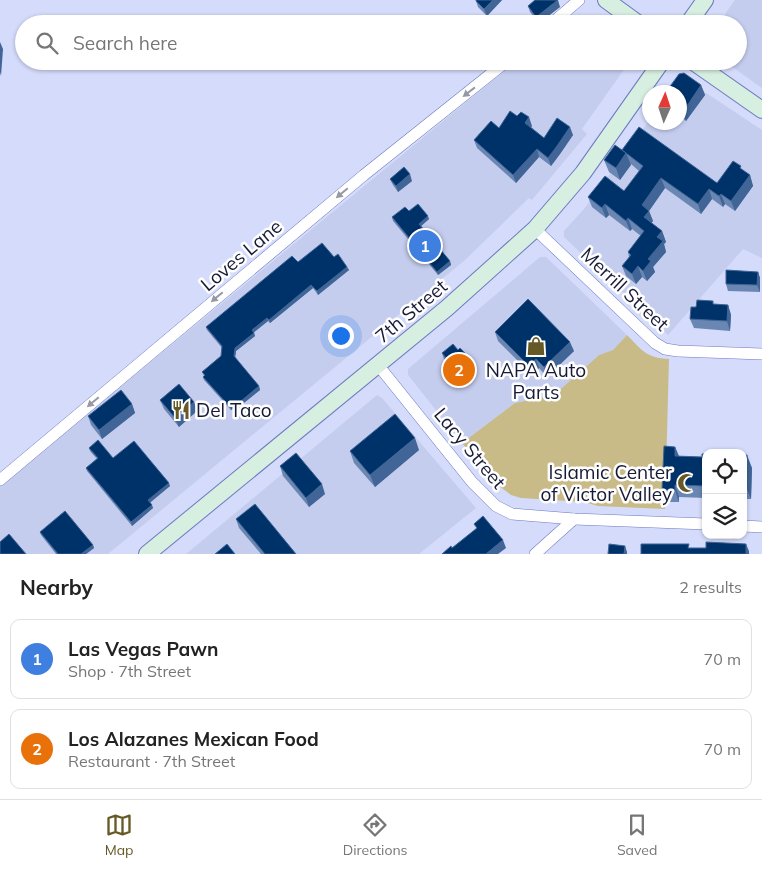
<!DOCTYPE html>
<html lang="en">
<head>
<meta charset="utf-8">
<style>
	:root { --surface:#fff; --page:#f2f2f2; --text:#222; --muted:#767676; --line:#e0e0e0; --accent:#665926 }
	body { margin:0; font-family:Mulish,sans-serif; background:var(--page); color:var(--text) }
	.controls { position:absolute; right:15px; bottom:15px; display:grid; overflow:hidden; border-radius:10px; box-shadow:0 1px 4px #0004 }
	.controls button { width:45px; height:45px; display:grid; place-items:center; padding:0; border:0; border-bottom:1px solid var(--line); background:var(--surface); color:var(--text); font:25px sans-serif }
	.compass { position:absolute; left:642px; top:85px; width:45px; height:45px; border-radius:50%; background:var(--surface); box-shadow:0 1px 4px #0004; rotate:3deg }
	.you { position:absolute; left:340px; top:335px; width:18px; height:18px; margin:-12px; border:4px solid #fff; border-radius:50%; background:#1a73e8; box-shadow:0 0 0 8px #1a73e833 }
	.badge { display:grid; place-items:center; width:32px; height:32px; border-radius:50%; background:var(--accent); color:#fff; font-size:16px; font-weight:700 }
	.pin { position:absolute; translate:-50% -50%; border:2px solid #fff; box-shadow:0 1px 5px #0006 }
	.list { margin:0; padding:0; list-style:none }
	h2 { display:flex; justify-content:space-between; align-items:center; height:65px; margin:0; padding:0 20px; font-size:21px }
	h2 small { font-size:16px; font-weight:400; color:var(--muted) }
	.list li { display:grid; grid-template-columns:32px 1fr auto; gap:15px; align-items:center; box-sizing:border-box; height:80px; margin:0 10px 10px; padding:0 10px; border:1px solid var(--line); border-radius:10px }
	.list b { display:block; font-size:19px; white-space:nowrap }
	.list p { margin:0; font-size:16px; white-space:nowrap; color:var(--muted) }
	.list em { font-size:16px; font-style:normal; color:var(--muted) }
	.icon { flex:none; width:28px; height:28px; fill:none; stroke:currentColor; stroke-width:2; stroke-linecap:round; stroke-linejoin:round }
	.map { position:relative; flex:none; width:762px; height:554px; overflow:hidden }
	.search { position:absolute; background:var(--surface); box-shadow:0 1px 4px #0004; left:15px; right:15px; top:15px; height:55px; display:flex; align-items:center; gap:12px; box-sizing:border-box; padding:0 18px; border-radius:28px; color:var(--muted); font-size:19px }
	.sheet { height:245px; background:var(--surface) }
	nav { display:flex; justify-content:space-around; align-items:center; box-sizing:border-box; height:70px; border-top:1px solid var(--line); background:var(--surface); font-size:14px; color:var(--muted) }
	nav a { display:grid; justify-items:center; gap:2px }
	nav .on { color:var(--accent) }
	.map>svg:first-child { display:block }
	.built { fill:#c5cdef }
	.green { fill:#c9bb87 }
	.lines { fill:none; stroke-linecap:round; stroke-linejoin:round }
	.street-casing { stroke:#6d79c0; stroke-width:12 }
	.secondary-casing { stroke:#6d79c0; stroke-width:18 }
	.street { stroke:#fff; stroke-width:11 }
	.secondary { stroke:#d6efe0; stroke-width:16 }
	.wall { fill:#6a86b2 }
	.shaded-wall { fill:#406596 }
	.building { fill:#00326a; stroke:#406596 }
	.oneway { fill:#9698a5 }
	.labels { text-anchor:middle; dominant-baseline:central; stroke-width:5; stroke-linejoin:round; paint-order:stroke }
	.street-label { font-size:19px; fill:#161a36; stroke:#fefefe }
	.poi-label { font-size:19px; fill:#161a36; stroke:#fefefe }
</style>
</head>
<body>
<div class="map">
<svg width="762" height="554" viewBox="0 0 762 554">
	<rect width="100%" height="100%" fill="#d4dbfb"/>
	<g class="built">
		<path d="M735,0H762V88L724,61H738V24H718Z"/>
		<path d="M516,61H630L582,129L587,134L532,200L529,198L465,260L108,554H0V486Z"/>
		<path d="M682,77L762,130V258L743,249L668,335L564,237V231L584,209L649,121L650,122H680V92Z"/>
		<path d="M540,257H546L627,335L613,350L599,355L554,395L515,403L462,443L408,375V369Z"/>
		<path d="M377,395L382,398L476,508L419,554H186Z"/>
	</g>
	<path class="green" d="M627,335C642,350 646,358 669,359L665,509L598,506L584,502L521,498L511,495L498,485L462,443L515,403L554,395L599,355L613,350Z"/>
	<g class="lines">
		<g class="street-casing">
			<g id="street">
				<path d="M551,24L579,0"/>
				<path d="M535,229L655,343L665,349L678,351L762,354"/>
				<path d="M378,365L472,482L496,506L512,514L574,519L706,524"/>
				<path d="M0,480L364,175L507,61"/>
				<path d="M743,526L762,527"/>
				<path d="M535,554L574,519"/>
			</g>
		</g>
		<g class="secondary-casing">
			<g id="secondary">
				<path d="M606,0L639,24"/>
				<path d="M688,24L705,0"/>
				<path d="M692,61L762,110"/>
				<path d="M147,554L447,308L535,229L583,173L662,61"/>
			</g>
		</g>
		<use href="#street" class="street"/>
		<use href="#secondary" class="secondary"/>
	</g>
	<g class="wall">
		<path d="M476,0H502L487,16L478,7L476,1Z"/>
		<path d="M528,6L560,7L539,23L530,12Z"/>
		<path d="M701,85L705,95L686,121L680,116V92Z"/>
		<path d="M532,126L531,127L544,138L573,135L560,154L551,166L539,157L516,183L477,148L474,140L499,128Z"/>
		<path d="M622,150L717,183L743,171L750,175L753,186L735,211L725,204L723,207L712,199L701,214L665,188L649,211L653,221L651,223L662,231L666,242L664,244L666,252L653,267L655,272L647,281L642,277L636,284L626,276L622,266L629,257L628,252L641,236L632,229L630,231L609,215L606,218L592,207L588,197L624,191L639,171L631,164L620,180L609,172L604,160Z"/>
		<path d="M390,179L412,181L398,192L393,185Z"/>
		<path d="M409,211L429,219L421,226L450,261L451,265L438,275L393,221L392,217Z"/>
		<path d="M334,257L347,267L349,270L318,295L313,288L270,323L268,321L254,332L255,336L236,351L235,357L259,386L260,390L235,410L234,408L231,410L204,380L203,377L204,376L202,372L221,356L222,348L207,330L206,327L298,262Z"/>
		<path d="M758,272L760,278V292L728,291L726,284Z"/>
		<path d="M714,304L728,305L731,315L730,331L694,328L690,319L696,307Z"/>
		<path d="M495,332L574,351L547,377L539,368L532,375L498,341Z"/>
		<path d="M458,350L468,356L475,375L463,385L445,362L442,353Z"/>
		<path d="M160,400L194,402L197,411L179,427L164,409Z"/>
		<path d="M132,404L135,413L102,439L91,425L88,416Z"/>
		<path d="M675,447L679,456L702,457L706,454V498L679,497V502H667L662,490Z"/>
		<path d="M89,448L113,458L170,486L150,503L153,508L132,526L87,471L86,468L97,459L90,451Z"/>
		<path d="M419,450L375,487L354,463L350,451Z"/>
		<path d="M743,455L752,468L751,499H743Z"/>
		<path d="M280,466L325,494L309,507L283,476Z"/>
		<path d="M236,519L296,554H261L239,528Z"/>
		<path d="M40,532L93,545L94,548L86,554H56L41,535Z"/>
	</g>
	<g class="shaded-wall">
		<path d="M493,0H502L487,16L484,9Z"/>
		<path d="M558,0L560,7L539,23L536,17Z"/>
		<path d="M0,42L3,49L1,76L0,72Z"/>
		<path d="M701,85L705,95L686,121L683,112Z"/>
		<path d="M529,117L532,126L528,131L525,123Z"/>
		<path d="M570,127L573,135L560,154L551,166L548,158Z"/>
		<path d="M537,149L539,157L516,183L513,175Z"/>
		<path d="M626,153L631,165L620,180L616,168Z"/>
		<path d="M410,174L412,181L398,192L396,186Z"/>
		<path d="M750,175L753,186L735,211L731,201Z"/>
		<path d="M661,178L665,188L649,211L653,221L648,227L644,217L642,205Z"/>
		<path d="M709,189L712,199L701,214L698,204Z"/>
		<path d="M721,194L725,204L723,207L719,196Z"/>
		<path d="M605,204L609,215L606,218L602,208Z"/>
		<path d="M428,216L429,219L420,227L419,224Z"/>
		<path d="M628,218L632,229L630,231L626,221Z"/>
		<path d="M662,231L666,242L664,244L666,252L653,267L655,272L647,281L643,271L657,237Z"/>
		<path d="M450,261L451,265L438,275L437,272Z"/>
		<path d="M638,266L642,277L636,284L632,274Z"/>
		<path d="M347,267L349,270L318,295L317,291Z"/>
		<path d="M758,272L760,278V292L757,285Z"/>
		<path d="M311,285L313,288L270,323L269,320Z"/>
		<path d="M728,305L731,315L730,331L727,321Z"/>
		<path d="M267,318L268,321L253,333L252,330Z"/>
		<path d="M254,333L255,336L236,351L235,359L234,356L235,348Z"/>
		<path d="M570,342L574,351L547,377L544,367Z"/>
		<path d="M468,356L471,366L465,358Z"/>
		<path d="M536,359L539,368L532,375L529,366Z"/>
		<path d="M471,366L475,375L463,385L460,375Z"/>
		<path d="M259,386L260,390L235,410L234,407Z"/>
		<path d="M194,402L197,411L179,427L175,418Z"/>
		<path d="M132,404L135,413L102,439L99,430Z"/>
		<path d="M232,405L234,408L231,410L230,407Z"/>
		<path d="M415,438L419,450L375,487L370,475Z"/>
		<path d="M675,447L680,459L675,456Z"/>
		<path d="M747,455L752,468L751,499L746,487Z"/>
		<path d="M169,483L170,486L149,503L148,500Z"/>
		<path d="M322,484L325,494L309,507L306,498Z"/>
		<path d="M675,485L679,497V502L675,490Z"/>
		<path d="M152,505L153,508L132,526L131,522Z"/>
		<path d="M503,540L506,548L498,554H486Z"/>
		<path d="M746,544L749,551V554H746Z"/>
		<path d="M93,545L94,548L86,554H81Z"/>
		<path d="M625,546L627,552V554H624Z"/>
	</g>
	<g class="building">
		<path d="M476,0H493L484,9L476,1Z"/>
		<path d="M535,0H558L536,17L528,6Z"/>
		<path d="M569,16L581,24H563Z"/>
		<path d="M684,73L701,85L683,112L680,109V92H666L679,74Z"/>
		<path d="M510,111L517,116L521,112L529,117L525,123L544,138L557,118L570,127L557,146L548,158L537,149L513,175L474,140L491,121L499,128Z"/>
		<path d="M639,127L717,183L733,161L741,166L740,168L750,175L731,201L721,194L719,196L709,189L698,204L661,178L642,205L649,211L644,217L662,231L657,237L663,241L648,259L651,261L643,271L638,266L632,274L622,266L631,255L628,252L644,231L628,218L626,221L605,204L602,208L588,197L605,176L624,191L643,166L626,153L622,150Z"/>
		<path d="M615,145L626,153L616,168L604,160Z"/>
		<path d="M404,167L410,174L396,186L390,179Z"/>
		<path d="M418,204L428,216L419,224L450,261L437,272L392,217L405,207L409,211Z"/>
		<path d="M322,243L334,257L338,254L347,267L317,291L311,285L269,320L267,318L252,330L254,333L235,348L234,356L259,386L234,407L232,405L230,407L203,377L205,375L202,372L221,356L222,346L206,327L292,256L298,262Z"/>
		<path d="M726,270L758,272L757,285L726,284Z"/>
		<path d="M528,299L570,342L544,367L536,359L529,366L495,332Z"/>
		<path d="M697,300L713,301V304L728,305L727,321L690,319L691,307H696Z"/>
		<path d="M453,344L458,350L460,348L468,356L465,358L471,366L460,375L442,353Z"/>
		<path d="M179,384L194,402L175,418L160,400Z"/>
		<path d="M121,390L132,404L99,430L88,416Z"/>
		<path d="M395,414L415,438L370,475L350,451Z"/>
		<path d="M98,440L113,458L134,441L169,483L148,500L152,505L131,522L86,468L98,458L89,448Z"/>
		<path d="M664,446L675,447V456L702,457V454H706V486L675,485V490H662Z"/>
		<path d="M296,453L322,484L306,498L280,466Z"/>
		<path d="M743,455H747L746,487H743Z"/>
		<path d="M255,504L296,554H265L236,519Z"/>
		<path d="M65,511L93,545L81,554H58L40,532Z"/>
		<path d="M483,516L503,540L486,554H442L451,546L452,548L477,528L474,524Z"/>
		<path d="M9,534L26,554H0V542Z"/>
		<path d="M706,542L746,544V554H641V544H689L688,548H706Z"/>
		<path d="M227,544L235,554H215Z"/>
		<path d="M609,544L625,546L624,554H608Z"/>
	</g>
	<defs><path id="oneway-solid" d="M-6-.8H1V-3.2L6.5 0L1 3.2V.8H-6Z" transform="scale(1.25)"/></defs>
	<g class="oneway">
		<use href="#oneway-solid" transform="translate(469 92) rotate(142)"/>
		<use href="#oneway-solid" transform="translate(342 193) rotate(140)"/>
		<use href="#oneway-solid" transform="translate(217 297) rotate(140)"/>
		<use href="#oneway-solid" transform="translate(93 402) rotate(140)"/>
	</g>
	<defs>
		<g id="shop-bare" transform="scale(1.5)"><path d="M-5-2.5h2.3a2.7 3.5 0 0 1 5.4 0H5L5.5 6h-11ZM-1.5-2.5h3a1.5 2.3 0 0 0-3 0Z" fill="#665926" stroke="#fefefe" stroke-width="2.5" paint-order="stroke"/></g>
		<g id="restaurant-bare" transform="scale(1.5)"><path d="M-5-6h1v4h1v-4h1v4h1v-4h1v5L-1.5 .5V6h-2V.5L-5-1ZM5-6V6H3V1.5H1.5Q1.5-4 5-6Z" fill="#665926" stroke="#fefefe" stroke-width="2.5" paint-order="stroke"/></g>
		<g id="mosque-bare" transform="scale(1.5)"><path d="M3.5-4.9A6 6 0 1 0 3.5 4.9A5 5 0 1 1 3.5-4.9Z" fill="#665926" stroke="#fefefe" stroke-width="2.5" paint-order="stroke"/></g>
	</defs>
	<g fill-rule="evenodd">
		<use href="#shop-bare" x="536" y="346"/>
		<use href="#restaurant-bare" x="181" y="410"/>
		<use href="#mosque-bare" x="687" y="483"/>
	</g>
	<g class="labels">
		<g class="street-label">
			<text transform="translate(241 255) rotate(-40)">Loves Lane</text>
			<text transform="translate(625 289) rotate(43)">Merrill Street</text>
			<text transform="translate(411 311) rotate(-40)">7th Street</text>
			<text transform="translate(470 448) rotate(50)">Lacy Street</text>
		</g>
		<g class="poi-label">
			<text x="536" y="370">NAPA Auto<tspan x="536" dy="22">Parts</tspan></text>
			<text x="196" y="410" text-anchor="start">Del Taco</text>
			<text x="672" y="472" text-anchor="end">Islamic Center<tspan x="672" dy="22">of Victor Valley</tspan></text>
		</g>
	</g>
</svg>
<div class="controls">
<button><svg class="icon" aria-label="locate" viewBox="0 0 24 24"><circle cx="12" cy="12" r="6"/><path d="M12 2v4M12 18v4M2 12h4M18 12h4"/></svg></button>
<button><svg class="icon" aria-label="layers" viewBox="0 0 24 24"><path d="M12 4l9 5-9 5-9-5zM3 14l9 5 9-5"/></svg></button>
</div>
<svg class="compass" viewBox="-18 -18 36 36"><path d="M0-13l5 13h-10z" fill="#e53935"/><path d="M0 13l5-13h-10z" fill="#767676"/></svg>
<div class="you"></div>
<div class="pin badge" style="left:425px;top:246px;background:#3f7fe0">1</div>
<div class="pin badge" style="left:459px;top:370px;background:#e8710a">2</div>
<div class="search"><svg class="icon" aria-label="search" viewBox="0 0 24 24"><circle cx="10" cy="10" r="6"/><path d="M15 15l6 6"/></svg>Search here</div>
</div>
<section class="sheet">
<h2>Nearby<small>2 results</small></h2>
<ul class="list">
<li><span class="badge" style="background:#3f7fe0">1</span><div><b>Las Vegas Pawn</b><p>Shop · 7th Street</p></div><em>70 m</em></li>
<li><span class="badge" style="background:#e8710a">2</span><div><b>Los Alazanes Mexican Food</b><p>Restaurant · 7th Street</p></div><em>70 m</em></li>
</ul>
</section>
<nav>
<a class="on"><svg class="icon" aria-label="map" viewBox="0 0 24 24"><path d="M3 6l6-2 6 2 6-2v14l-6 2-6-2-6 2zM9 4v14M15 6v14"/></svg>Map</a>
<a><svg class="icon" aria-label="directions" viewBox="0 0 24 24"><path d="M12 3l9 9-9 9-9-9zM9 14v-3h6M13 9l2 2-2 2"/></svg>Directions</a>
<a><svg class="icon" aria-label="saved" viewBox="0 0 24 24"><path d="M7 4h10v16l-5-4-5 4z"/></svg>Saved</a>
</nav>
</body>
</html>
